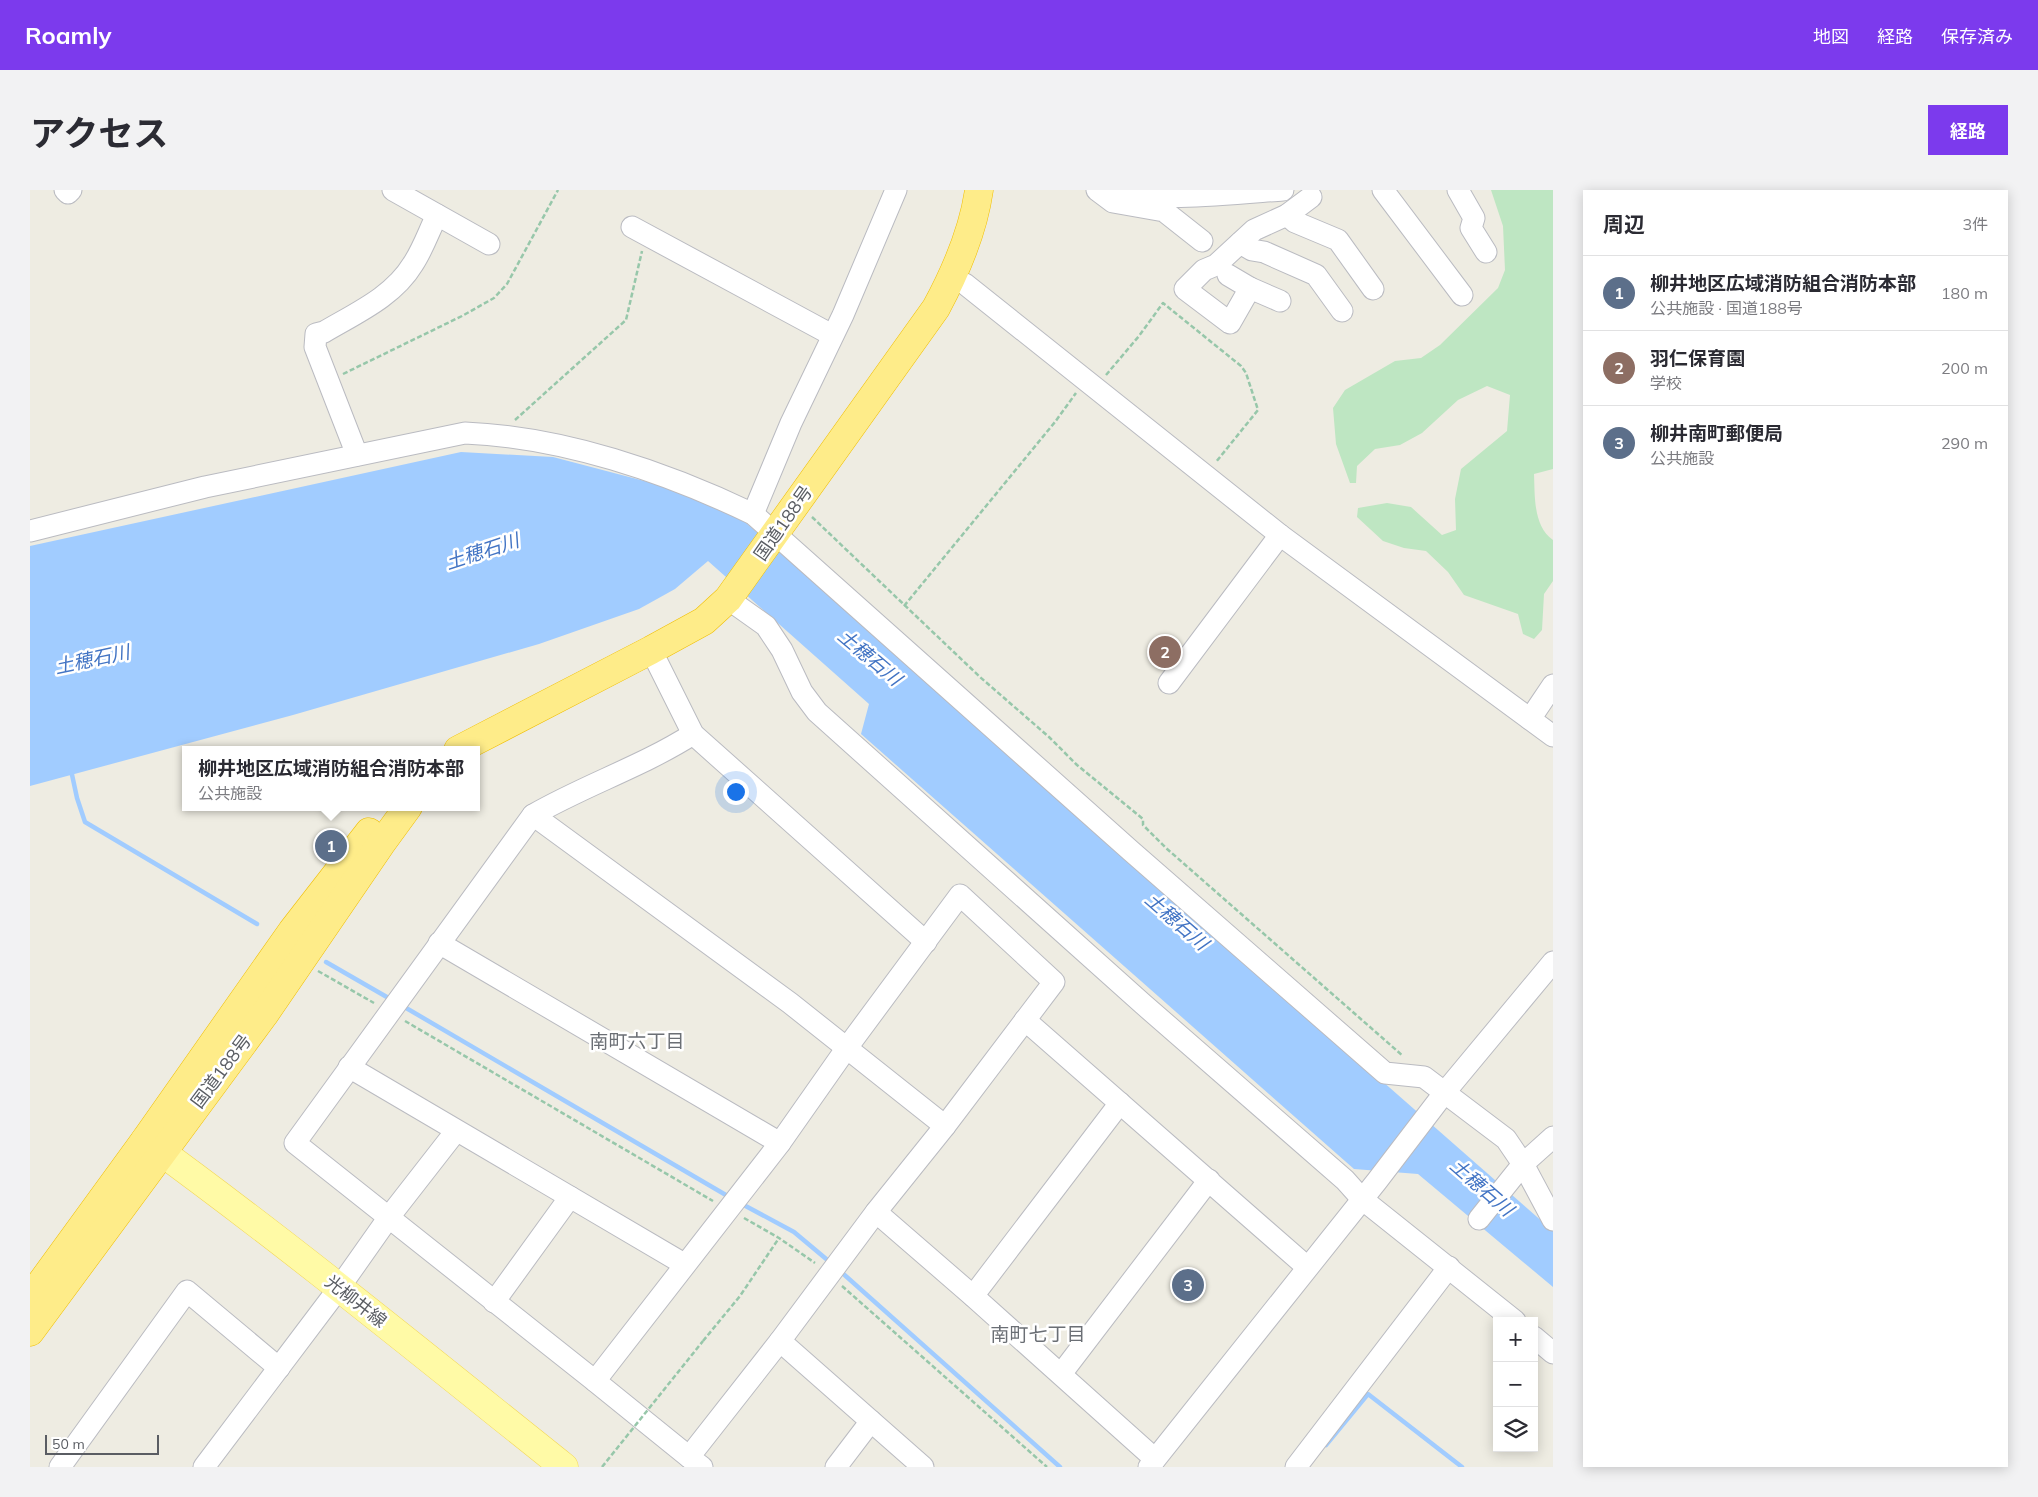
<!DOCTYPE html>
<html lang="ja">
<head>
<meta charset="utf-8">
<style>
	:root { --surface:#fff; --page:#f2f2f3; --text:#2b2b33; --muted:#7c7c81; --line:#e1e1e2; --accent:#7c3aed }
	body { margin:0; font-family:Mulish,"Noto Sans JP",sans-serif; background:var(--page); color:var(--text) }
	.controls { position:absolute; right:15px; bottom:15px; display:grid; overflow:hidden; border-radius:0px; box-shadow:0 2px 12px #0003 }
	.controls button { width:45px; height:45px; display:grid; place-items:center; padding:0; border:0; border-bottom:1px solid var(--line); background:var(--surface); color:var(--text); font:25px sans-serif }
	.scale { position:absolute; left:15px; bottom:12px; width:114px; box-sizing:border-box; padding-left:5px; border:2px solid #5a5d63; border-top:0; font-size:14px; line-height:18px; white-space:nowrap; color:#5a5d63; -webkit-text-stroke:4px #fff; paint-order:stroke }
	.you { position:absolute; left:705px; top:601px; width:18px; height:18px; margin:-12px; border:4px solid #fff; border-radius:50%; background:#1a73e8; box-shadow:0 0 0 8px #1a73e833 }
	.badge { display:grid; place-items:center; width:32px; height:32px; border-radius:50%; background:var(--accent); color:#fff; font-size:16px; font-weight:700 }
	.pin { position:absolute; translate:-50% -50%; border:2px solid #fff; box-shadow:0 1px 5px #0006 }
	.popup { position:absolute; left:152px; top:556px; width:298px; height:65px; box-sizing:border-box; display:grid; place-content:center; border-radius:0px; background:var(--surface); filter:drop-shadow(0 1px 4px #0005); font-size:16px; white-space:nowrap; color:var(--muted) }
	.popup b { font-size:19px; color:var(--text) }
	.popup::after { content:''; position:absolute; left:50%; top:100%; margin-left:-10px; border:10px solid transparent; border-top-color:var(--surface) }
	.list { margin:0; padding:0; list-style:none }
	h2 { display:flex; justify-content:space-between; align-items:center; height:65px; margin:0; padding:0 20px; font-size:21px }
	h2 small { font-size:16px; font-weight:400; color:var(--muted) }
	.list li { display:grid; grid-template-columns:32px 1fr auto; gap:15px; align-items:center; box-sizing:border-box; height:75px; padding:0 20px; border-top:1px solid var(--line) }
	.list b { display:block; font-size:19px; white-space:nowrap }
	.list p { margin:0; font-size:16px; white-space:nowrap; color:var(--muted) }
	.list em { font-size:16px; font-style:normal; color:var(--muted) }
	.icon { flex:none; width:28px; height:28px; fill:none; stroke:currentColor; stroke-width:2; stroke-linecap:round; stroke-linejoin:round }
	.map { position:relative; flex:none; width:1523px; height:1277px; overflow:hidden; border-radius:0px }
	header { display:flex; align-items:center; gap:30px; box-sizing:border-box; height:70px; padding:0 25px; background:var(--accent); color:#fff }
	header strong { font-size:24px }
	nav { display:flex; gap:28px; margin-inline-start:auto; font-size:18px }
	.intro { display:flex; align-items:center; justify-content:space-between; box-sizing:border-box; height:120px; padding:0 30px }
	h1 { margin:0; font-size:35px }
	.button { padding:12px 22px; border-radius:0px; background:var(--accent); color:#fff; font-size:18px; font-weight:700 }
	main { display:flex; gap:30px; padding:0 30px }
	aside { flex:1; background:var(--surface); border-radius:0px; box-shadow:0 2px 12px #0003 }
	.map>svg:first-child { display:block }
	.green { fill:#bee6c2 }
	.water { fill:#a1ccff }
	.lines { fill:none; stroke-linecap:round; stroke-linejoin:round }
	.stream { stroke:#a1ccff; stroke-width:4.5 }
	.minor-casing { stroke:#babbc1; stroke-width:23 }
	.major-casing { stroke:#f3d756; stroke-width:29 }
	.highway-casing { stroke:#f0be00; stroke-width:29 }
	.path { stroke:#97c7aa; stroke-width:2.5; stroke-dasharray:5 2.5; stroke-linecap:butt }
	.minor { stroke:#fff; stroke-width:21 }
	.major { stroke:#fffaa6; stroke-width:28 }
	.highway { stroke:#feec89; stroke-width:28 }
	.path-bridge { stroke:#97c7aa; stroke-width:2.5; stroke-dasharray:5 2.5; stroke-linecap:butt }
	.labels { text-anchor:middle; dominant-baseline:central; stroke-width:5; stroke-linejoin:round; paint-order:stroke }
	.street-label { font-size:18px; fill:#5a5d63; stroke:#fff }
	.water-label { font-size:19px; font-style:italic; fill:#4274c4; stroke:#fff }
	.neighbourhood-label { font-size:19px; fill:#6b6f75; stroke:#fff }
</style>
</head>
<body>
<header>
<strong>Roamly</strong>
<nav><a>地図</a><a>経路</a><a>保存済み</a></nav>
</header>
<div class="intro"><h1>アクセス</h1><a class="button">経路</a></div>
<main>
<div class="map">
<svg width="1523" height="1277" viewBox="0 0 1523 1277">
	<rect width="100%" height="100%" fill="#eeece2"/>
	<path class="green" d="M1461,0H1523V279L1504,284C1505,306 1503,336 1523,350V391L1514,404L1512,440L1504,449L1493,444L1488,424L1434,405L1418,382L1396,361L1374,358L1353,351L1327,327L1328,318L1357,313L1381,317L1412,345L1426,340L1425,309L1431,279L1477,241L1480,205L1457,196L1428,210L1392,243L1370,255L1345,259L1327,276L1326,293H1320L1306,254L1303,218L1315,200L1365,171L1391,168L1410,155L1468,98L1475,80L1473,36Z"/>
	<path class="water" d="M431,262L523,267L645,299L715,332L1523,1041V1097L1388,984L1324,979L831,544L839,514L678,371L645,399L609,419L509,454L263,525L0,596V356Z"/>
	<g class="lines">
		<g class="stream">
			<path d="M41,580L47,608L55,632L227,734"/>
			<path d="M296,772L362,810"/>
			<path d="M371,815L701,1008"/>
			<path d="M710,1013L764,1042L801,1073"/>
			<path d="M809,1080L1030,1277"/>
			<path d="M1296,1255L1338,1204L1432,1277"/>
		</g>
		<g class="minor-casing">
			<g id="minor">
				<path d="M35,0L38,3L41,0"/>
				<path d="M363,0L459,54"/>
				<path d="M1067,0L1083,12L1134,21L1172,51"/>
				<path d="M1088,0C1111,14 1221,2 1253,0"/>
				<path d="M1353,0L1432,105"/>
				<path d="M1428,0L1444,28L1441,38L1456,62"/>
				<path d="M1257,25L1265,32L1308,50L1343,99"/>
				<path d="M602,37L802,145"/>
				<path d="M1210,53L1222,60L1234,62L1286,85L1312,121"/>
				<path d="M1198,85L1220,98L1250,111"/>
				<path d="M922,89L935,94L1250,345L1523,546"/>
				<path d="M1220,98L1200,133L1155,99L1174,80L1186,75L1224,40L1257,25L1281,7"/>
				<path d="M327,265L285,157L286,144L294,142C326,123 363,107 383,74C393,59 399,41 407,25"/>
				<path d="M723,324L761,233L813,125L866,0"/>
				<path d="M0,341L175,297L435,243C533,247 636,282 723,324L1101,661L1355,883L1394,887L1476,949L1493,974L1523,1030"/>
				<path d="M698,409L736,436L752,460L772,502L787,522L1113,814L1315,990L1332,1009L1485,1131"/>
				<path d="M621,460L663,544L896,752"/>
				<path d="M1139,493L1250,345"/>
				<path d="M1500,529L1523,495"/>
				<path d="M663,544C613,576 555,595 503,625L265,953L565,1191L750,953L816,859L930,705L1024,792L915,936L846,1022L750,1151L659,1267L672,1277"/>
				<path d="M503,625L760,813L915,936"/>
				<path d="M409,753L750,953"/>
				<path d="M995,830L1277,1077"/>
				<path d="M319,877L654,1074"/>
				<path d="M846,1022L943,1106L1125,1269"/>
				<path d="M1449,1029L1493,974L1523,947"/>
				<path d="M943,1106L1090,913"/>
				<path d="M464,1112L540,1007"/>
				<path d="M1504,1147L1523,1163"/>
				<path d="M750,1151L893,1277"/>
				<path d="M1031,1184L1179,990"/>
				<path d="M565,1191L659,1267"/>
				<path d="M30,1277L157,1101L249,1178"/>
				<path d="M174,1277L309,1098L359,1027L426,941"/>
				<path d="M806,1277L841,1231"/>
				<path d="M1119,1277L1347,991L1415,902L1523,772"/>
				<path d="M1266,1277L1419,1077"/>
			</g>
		</g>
		<g class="major-casing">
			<path id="major" d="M115,950C258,1054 395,1166 534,1277"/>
		</g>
		<g class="highway-casing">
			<g id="highway">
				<path d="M428,560L621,460L674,431L698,409L906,118C926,81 943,42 949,0"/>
				<path d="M0,1108L115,950L262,741L339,642"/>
				<path d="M0,1142L234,825L351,654L378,617"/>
			</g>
		</g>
		<g class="path">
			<path d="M313,184L432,126L464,108L477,94L528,0"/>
			<path d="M1076,185L1109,146L1133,113L1211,176L1216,183L1228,220L1186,272"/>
			<path d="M485,230L596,130L612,61"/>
			<path d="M782,327L950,487L1019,547L1047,575L1113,629V635L1136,658L1373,866"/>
			<path d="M874,416L1025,232L1046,203"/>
			<path d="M288,781L344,813"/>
			<path d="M375,831L683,1011"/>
			<path d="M714,1028L749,1048L785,1073"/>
			<path d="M812,1096L1017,1277"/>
			<path d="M673,1151L710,1106L749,1048"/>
		</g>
		<use href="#minor" class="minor"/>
		<use href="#major" class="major"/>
		<use href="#highway" class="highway"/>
		<path class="path-bridge" d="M572,1277L673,1151"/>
	</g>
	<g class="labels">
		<g class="street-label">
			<text transform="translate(753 333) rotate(-55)">国道188号</text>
			<text transform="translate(191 881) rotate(-53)">国道188号</text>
			<text transform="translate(326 1111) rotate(38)">光柳井線</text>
		</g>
		<g class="water-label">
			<text transform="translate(452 361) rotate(-18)">土穂石川</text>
			<text transform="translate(840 467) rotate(40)">土穂石川</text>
			<text transform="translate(62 469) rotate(-12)">土穂石川</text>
			<text transform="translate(1147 731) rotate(41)">土穂石川</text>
			<text transform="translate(1452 997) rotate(41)">土穂石川</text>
		</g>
		<g class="neighbourhood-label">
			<text x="607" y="851">南町六丁目</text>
			<text x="1008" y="1144">南町七丁目</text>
		</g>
	</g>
</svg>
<div class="controls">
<button>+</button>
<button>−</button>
<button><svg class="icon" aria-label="layers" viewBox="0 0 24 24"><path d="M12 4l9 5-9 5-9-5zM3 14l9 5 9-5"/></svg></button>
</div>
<div class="scale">50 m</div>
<div class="you"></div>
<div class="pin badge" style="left:301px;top:656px;background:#5c6f8a">1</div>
<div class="popup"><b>柳井地区広域消防組合消防本部</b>公共施設</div>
<div class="pin badge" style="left:1135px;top:462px;background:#8d6e63">2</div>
<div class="pin badge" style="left:1158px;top:1095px;background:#5c6f8a">3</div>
</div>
<aside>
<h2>周辺<small>3件</small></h2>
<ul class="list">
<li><span class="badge" style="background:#5c6f8a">1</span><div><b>柳井地区広域消防組合消防本部</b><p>公共施設 · 国道188号</p></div><em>180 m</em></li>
<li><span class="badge" style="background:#8d6e63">2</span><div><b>羽仁保育園</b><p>学校</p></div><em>200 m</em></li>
<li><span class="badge" style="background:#5c6f8a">3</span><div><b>柳井南町郵便局</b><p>公共施設</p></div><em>290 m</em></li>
</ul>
</aside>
</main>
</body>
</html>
